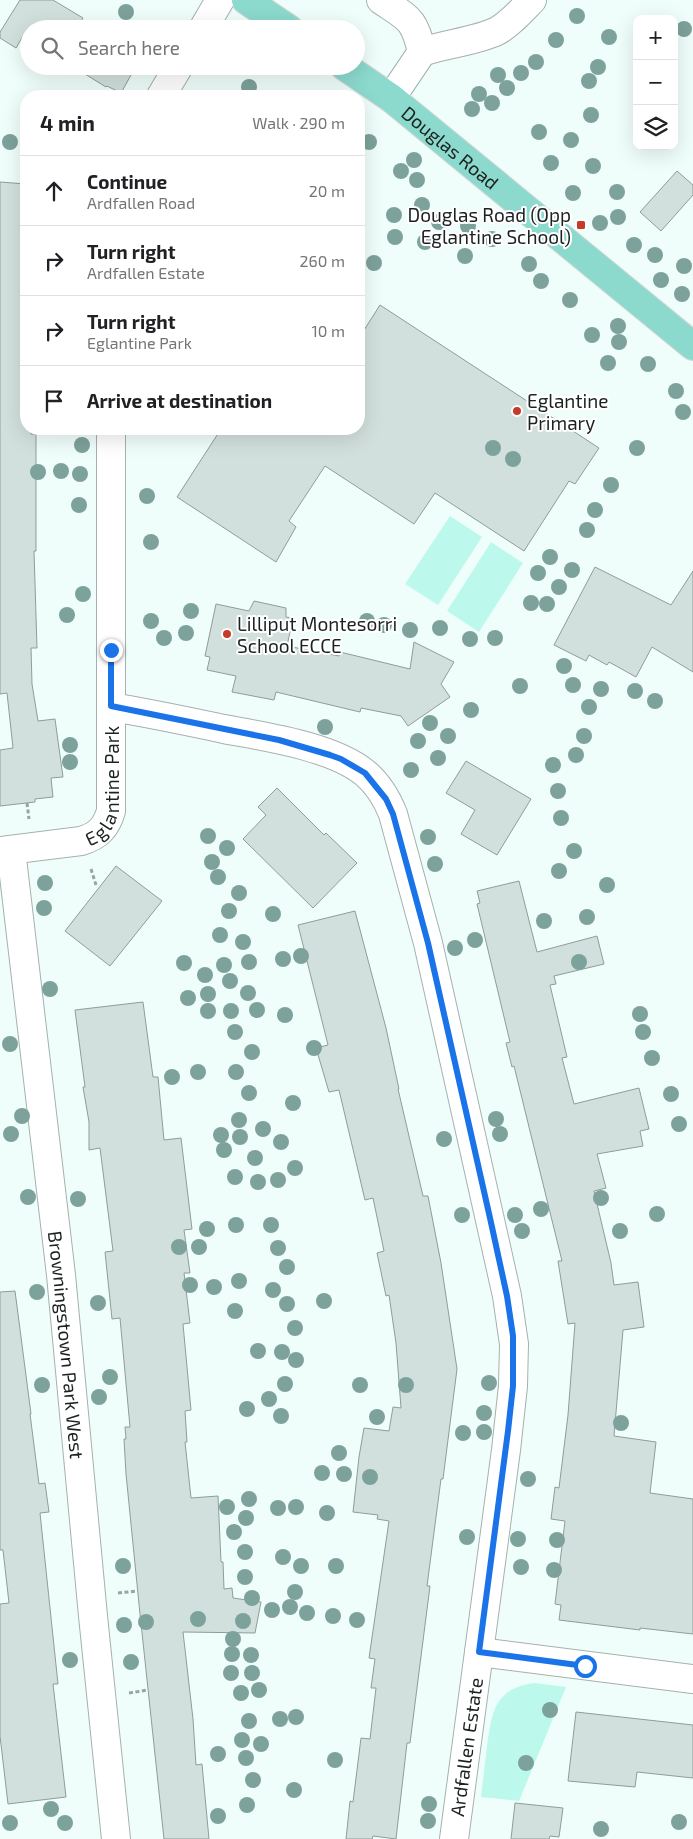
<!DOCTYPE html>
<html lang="en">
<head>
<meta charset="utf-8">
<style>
	:root { --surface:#fff; --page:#f6f6f6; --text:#202124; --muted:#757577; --line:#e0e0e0 }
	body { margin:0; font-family:"Exo 2",sans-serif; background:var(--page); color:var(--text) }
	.controls { position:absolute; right:15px; top:15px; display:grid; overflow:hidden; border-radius:10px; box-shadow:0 5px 20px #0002 }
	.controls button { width:45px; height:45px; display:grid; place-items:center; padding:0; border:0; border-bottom:1px solid var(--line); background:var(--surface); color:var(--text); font:25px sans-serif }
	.stop { position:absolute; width:15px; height:15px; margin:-11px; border:4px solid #1a73e8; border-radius:50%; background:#fff }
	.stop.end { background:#1a73e8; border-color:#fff; box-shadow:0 1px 5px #0008 }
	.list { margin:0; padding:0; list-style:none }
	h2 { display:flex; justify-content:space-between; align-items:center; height:65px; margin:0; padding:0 20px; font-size:21px }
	h2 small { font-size:16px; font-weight:400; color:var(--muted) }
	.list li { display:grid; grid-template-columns:32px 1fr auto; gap:15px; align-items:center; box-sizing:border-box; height:70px; padding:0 20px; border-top:1px solid var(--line) }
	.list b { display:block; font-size:19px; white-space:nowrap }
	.list p { margin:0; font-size:16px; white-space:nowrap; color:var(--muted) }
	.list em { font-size:16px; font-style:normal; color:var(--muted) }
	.icon { flex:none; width:28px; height:28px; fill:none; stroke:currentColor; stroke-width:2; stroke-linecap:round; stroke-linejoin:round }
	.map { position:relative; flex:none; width:693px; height:1839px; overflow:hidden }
	.search { position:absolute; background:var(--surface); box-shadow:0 5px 20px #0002; left:20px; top:20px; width:345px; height:55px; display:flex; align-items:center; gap:12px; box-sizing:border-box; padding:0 18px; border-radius:28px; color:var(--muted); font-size:19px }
	.panel { position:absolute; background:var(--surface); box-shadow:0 5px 20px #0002; left:20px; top:90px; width:345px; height:345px; border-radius:20px }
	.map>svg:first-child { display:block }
	.green { fill:#bcf9ec }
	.building { fill:#d2e0dd; stroke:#8f9c99 }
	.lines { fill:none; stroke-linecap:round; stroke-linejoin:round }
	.minor-casing { stroke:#a4b1ae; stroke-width:30 }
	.major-casing { stroke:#d6d7d7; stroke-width:30 }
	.path { stroke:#99a4a1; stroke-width:3; stroke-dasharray:4 2.5; stroke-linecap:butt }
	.minor { stroke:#fff; stroke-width:28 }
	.major { stroke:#8cd9cd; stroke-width:28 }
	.tree { fill:#7da29b }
	.route { stroke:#1a73e8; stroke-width:6 }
	.poi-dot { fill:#c63a28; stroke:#fff; stroke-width:2 }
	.labels { text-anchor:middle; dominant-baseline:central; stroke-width:4; stroke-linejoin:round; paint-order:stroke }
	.street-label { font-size:19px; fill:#1c2220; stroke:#fff }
	.poi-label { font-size:19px; fill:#1c2220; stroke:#fff; text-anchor:start }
</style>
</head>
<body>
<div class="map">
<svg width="693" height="1839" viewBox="0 0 693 1839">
	<rect width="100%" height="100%" fill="#f0fefb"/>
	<g class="green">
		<path d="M450,516L482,537L438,605L405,584Z"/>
		<path d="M491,542L523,563L479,632L447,611Z"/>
		<path d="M535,1683L566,1687L519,1801L481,1797C483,1780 485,1763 487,1746C492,1712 494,1688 535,1683Z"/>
	</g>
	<g class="building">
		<path d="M20,0H53L83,18L80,23L88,29H29V40L23,36L16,48L0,38V32Z"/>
		<path d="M69,66H136L121,93L107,86L106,87L72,66Z"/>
		<path d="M677,171L693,185V195L661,231L640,212Z"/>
		<path d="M0,182L26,184V429H31V434H36V551H34L37,648H31L32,684L38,721L55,719L63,777L51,778L53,797L35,799V802L0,806V750L13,748L7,693L0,694Z"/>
		<path d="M380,305L599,448L575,484L569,481L524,551L435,493L414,524L325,466L289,521L296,527L276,562L177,497L221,429H359V338Z"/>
		<path d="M595,567L671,605L693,571V672L652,647L636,677L609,662L607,665L589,655L586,661L554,645Z"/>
		<path d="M254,601L286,608V617L293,618L287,646L339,656L340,652L410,669L414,642L454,662L441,684L450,697L408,726L401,716L361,708L360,712L276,692L274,700L232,692L236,676L207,670L210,657L205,656L216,604L249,611Z"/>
		<path d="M466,761L531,799L497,855L461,834L475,810L446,793Z"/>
		<path d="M277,788L324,835L326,833L357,863L313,908L243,839L266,815L258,807Z"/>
		<path d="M116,866L162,901L110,966L65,931Z"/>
		<path d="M519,881L537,952L597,936L604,964L554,976L556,984L550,985L567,1057L562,1058L574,1104L639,1088L649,1129L640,1131L643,1146L597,1154L606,1188L594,1191L611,1263L614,1285L638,1282L644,1327L623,1330L614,1436L656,1442L650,1493L693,1499V1634L640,1628V1630L559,1620L561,1605L555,1604L565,1521L551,1519L555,1487L559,1488L568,1415L575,1323L568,1324L558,1261H562L514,1066L512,1067L506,1043L510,1042L477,904L480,903L477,891Z"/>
		<path d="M355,911L386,1028L399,1089H398L423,1196H428L441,1263L457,1369L443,1479H441L427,1586H430L418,1680L410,1743H407L396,1839L373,1836L372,1839H346L350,1801L353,1802L361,1738L370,1739L376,1688H371L375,1659L369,1658L389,1521L377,1519L378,1515L353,1512L359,1457L364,1428L389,1431L393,1407L401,1408L396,1343L389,1295L386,1296L377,1253L384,1251L373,1198L365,1200L339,1090L329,1092L316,1048L328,1045L298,925Z"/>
		<path d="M143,1002L153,1077H158L164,1140L181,1138L192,1229L184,1230L190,1273H184L190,1323L183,1324L191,1410L185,1411L187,1442H185L191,1498L218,1496L221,1562H223L224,1589L232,1588L233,1598L261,1602L255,1633L183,1632L193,1719L196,1765L202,1764L209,1839H164L140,1614L126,1474L124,1439H126L125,1427H130L120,1318L112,1319L105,1252L113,1251L100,1148L89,1150V1122L83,1087H85L75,1010Z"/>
		<path d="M15,1291L31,1414H30L39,1484L45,1483L49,1512L40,1513L58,1684H53L66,1797L8,1804L0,1736V1604L9,1603L3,1550H0V1292Z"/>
		<path d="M576,1712L693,1725V1778L637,1772L635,1787L568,1781Z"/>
		<path d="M515,1803L563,1808L559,1837L550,1836L549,1839H511Z"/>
	</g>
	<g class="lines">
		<g class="minor-casing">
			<g id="minor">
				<path d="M381,0C409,19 414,18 422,52L391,98"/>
				<path d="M203,29L220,0"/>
				<path d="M422,52C445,44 477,41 497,31C510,24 521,11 532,0"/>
				<path d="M161,96L179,66"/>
				<path d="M111,707C149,713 186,721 224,729C265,737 332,746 365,773C378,784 387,799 393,814L428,943L507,1296L514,1344L513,1386L506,1450L454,1839"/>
				<path id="s1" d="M11,850L61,1275L93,1616L116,1839"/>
				<path id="s2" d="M0,851L81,841C98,836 106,828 111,811V429"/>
				<path d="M479,1652L693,1679"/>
			</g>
		</g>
		<g class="major-casing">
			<g id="major">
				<path d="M246,0L289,29"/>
				<path id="s3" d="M344,66L391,98L693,346"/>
			</g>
		</g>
		<g class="path">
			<path d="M27,803L29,819"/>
			<path d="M91,869L96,885"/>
			<path d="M118,1593L138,1591"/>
			<path d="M129,1693L148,1690"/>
		</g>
		<use href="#minor" class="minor"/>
		<use href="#major" class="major"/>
	</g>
	<g class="tree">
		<circle cx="126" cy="12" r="8"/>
		<circle cx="577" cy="16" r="8"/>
		<circle cx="684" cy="29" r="8"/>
		<circle cx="609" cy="37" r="8"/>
		<circle cx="556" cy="40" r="8"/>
		<circle cx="536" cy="62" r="8"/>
		<circle cx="598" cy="67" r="8"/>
		<circle cx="521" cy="73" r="8"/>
		<circle cx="498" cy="75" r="8"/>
		<circle cx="589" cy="81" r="8"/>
		<circle cx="249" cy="87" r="8"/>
		<circle cx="507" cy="88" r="8"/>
		<circle cx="479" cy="94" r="8"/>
		<circle cx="492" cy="103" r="8"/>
		<circle cx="472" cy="109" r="8"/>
		<circle cx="591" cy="115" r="8"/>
		<circle cx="539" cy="132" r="8"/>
		<circle cx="571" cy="140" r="8"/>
		<circle cx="10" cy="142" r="8"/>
		<circle cx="369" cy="142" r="8"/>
		<circle cx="414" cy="160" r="8"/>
		<circle cx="551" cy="163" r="8"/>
		<circle cx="593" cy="166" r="8"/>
		<circle cx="401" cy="171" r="8"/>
		<circle cx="417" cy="180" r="8"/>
		<circle cx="617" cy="192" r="8"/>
		<circle cx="573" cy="193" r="8"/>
		<circle cx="422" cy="205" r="8"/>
		<circle cx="394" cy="215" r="8"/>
		<circle cx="618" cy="217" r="8"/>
		<circle cx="439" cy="222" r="8"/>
		<circle cx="600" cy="223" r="8"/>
		<circle cx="468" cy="226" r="8"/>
		<circle cx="395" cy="237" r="8"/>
		<circle cx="492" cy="239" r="8"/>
		<circle cx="425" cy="242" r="8"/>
		<circle cx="634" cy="245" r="8"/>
		<circle cx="655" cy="255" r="8"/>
		<circle cx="465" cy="256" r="8"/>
		<circle cx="374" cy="263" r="8"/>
		<circle cx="529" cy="264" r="8"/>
		<circle cx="684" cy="266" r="8"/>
		<circle cx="661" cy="280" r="8"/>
		<circle cx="541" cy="281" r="8"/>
		<circle cx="682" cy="294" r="8"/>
		<circle cx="570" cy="300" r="8"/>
		<circle cx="618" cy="326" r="8"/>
		<circle cx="592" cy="335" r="8"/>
		<circle cx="619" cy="342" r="8"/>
		<circle cx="608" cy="363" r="8"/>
		<circle cx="648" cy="364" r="8"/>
		<circle cx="676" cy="391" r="8"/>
		<circle cx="683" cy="412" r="8"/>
		<circle cx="82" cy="445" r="8"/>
		<circle cx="493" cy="448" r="8"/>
		<circle cx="637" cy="448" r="8"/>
		<circle cx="513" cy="459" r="8"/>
		<circle cx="61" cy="471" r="8"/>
		<circle cx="38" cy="472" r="8"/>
		<circle cx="80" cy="474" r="8"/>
		<circle cx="611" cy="485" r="8"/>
		<circle cx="147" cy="496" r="8"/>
		<circle cx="79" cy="505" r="8"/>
		<circle cx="595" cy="510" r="8"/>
		<circle cx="587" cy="530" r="8"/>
		<circle cx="151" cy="542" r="8"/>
		<circle cx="550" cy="557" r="8"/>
		<circle cx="572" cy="570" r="8"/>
		<circle cx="538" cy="573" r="8"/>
		<circle cx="559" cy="587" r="8"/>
		<circle cx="83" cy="594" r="8"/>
		<circle cx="531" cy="603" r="8"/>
		<circle cx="547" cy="604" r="8"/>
		<circle cx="191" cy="611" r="8"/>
		<circle cx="67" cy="615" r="8"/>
		<circle cx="151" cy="621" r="8"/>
		<circle cx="367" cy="621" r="8"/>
		<circle cx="384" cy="625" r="8"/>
		<circle cx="440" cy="628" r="8"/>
		<circle cx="410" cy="630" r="8"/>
		<circle cx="186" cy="633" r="8"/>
		<circle cx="164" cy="638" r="8"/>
		<circle cx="495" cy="638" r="8"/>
		<circle cx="470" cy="639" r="8"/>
		<circle cx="564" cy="666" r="8"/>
		<circle cx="573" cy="685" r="8"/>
		<circle cx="520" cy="686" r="8"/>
		<circle cx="601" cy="689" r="8"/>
		<circle cx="635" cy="691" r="8"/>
		<circle cx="655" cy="701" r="8"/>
		<circle cx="589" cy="707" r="8"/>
		<circle cx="471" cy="710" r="8"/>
		<circle cx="430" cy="723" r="8"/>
		<circle cx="325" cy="727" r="8"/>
		<circle cx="448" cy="736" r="8"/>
		<circle cx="584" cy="736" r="8"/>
		<circle cx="418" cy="741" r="8"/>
		<circle cx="70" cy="745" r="8"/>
		<circle cx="576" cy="755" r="8"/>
		<circle cx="438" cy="758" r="8"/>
		<circle cx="70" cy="762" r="8"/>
		<circle cx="553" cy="765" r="8"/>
		<circle cx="411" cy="770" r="8"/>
		<circle cx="558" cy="791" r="8"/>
		<circle cx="561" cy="818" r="8"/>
		<circle cx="208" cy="836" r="8"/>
		<circle cx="428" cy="837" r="8"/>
		<circle cx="227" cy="848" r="8"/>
		<circle cx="574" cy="851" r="8"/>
		<circle cx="212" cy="862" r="8"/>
		<circle cx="435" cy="864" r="8"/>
		<circle cx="559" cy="871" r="8"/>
		<circle cx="218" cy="877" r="8"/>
		<circle cx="45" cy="883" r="8"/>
		<circle cx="607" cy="885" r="8"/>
		<circle cx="239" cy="893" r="8"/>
		<circle cx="44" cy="908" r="8"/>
		<circle cx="229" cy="911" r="8"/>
		<circle cx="273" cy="914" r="8"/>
		<circle cx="587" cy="917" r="8"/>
		<circle cx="544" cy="921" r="8"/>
		<circle cx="220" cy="935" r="8"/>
		<circle cx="475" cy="940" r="8"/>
		<circle cx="243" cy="942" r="8"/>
		<circle cx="455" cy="948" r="8"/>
		<circle cx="301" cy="956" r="8"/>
		<circle cx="283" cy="959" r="8"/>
		<circle cx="249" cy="962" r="8"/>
		<circle cx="579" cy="962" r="8"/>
		<circle cx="184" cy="963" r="8"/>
		<circle cx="224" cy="965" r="8"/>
		<circle cx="205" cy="975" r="8"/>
		<circle cx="230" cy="981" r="8"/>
		<circle cx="50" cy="989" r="8"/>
		<circle cx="248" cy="993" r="8"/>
		<circle cx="208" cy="994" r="8"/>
		<circle cx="188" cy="998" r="8"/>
		<circle cx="257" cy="1010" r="8"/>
		<circle cx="208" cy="1011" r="8"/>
		<circle cx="231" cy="1011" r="8"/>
		<circle cx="640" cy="1014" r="8"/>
		<circle cx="285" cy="1015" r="8"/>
		<circle cx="235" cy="1032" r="8"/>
		<circle cx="643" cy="1032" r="8"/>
		<circle cx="10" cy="1044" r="8"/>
		<circle cx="314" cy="1048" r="8"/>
		<circle cx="252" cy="1052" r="8"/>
		<circle cx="652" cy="1058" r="8"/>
		<circle cx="198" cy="1072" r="8"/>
		<circle cx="236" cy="1072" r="8"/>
		<circle cx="172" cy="1077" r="8"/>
		<circle cx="249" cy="1093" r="8"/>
		<circle cx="671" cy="1094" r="8"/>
		<circle cx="293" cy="1103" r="8"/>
		<circle cx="22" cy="1116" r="8"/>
		<circle cx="496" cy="1119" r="8"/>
		<circle cx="239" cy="1120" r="8"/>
		<circle cx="679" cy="1124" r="8"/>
		<circle cx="263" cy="1129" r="8"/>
		<circle cx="11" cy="1134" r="8"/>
		<circle cx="500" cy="1134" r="8"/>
		<circle cx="221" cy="1135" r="8"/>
		<circle cx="240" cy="1137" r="8"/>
		<circle cx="444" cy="1139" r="8"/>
		<circle cx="281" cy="1142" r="8"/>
		<circle cx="224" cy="1150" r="8"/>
		<circle cx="255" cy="1158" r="8"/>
		<circle cx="295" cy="1168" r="8"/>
		<circle cx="235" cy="1177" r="8"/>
		<circle cx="278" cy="1180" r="8"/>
		<circle cx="258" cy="1182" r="8"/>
		<circle cx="28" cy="1197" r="8"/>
		<circle cx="601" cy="1198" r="8"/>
		<circle cx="78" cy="1199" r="8"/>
		<circle cx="541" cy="1209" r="8"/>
		<circle cx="657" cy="1214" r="8"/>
		<circle cx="462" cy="1215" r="8"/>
		<circle cx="515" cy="1215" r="8"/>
		<circle cx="236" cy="1225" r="8"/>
		<circle cx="271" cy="1225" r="8"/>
		<circle cx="207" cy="1229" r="8"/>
		<circle cx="522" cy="1231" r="8"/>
		<circle cx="620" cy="1231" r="8"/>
		<circle cx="179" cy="1247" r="8"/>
		<circle cx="199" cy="1247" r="8"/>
		<circle cx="278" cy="1248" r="8"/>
		<circle cx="287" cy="1267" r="8"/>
		<circle cx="239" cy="1281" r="8"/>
		<circle cx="190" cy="1285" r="8"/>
		<circle cx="214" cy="1287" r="8"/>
		<circle cx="273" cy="1290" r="8"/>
		<circle cx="37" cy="1292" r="8"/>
		<circle cx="324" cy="1301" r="8"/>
		<circle cx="98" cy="1303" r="8"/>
		<circle cx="287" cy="1304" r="8"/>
		<circle cx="235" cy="1311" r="8"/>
		<circle cx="295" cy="1328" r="8"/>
		<circle cx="258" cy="1351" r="8"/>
		<circle cx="282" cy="1352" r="8"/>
		<circle cx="296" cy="1360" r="8"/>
		<circle cx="110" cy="1377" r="8"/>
		<circle cx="489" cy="1383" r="8"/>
		<circle cx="285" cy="1384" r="8"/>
		<circle cx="42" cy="1385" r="8"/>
		<circle cx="360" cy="1385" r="8"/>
		<circle cx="406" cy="1385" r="8"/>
		<circle cx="99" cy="1397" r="8"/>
		<circle cx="269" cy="1399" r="8"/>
		<circle cx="247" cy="1409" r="8"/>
		<circle cx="484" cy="1413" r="8"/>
		<circle cx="281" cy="1416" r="8"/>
		<circle cx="377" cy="1417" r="8"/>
		<circle cx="621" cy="1423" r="8"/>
		<circle cx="484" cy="1432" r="8"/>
		<circle cx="463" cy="1433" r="8"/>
		<circle cx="339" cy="1453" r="8"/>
		<circle cx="322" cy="1473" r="8"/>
		<circle cx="344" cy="1474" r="8"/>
		<circle cx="370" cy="1477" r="8"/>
		<circle cx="528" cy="1479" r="8"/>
		<circle cx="249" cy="1499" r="8"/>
		<circle cx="227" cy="1507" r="8"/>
		<circle cx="296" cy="1507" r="8"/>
		<circle cx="278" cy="1508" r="8"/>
		<circle cx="327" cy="1513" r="8"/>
		<circle cx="246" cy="1518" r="8"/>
		<circle cx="234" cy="1532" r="8"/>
		<circle cx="467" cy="1537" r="8"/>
		<circle cx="518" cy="1539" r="8"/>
		<circle cx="557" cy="1540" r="8"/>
		<circle cx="245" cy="1552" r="8"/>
		<circle cx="283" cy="1557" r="8"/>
		<circle cx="123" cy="1566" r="8"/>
		<circle cx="301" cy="1566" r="8"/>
		<circle cx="336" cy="1566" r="8"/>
		<circle cx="521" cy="1567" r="8"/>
		<circle cx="554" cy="1570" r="8"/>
		<circle cx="245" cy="1577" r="8"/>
		<circle cx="295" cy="1592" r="8"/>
		<circle cx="252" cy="1598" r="8"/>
		<circle cx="290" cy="1607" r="8"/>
		<circle cx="272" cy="1610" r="8"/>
		<circle cx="307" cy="1613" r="8"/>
		<circle cx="333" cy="1616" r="8"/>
		<circle cx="198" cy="1619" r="8"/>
		<circle cx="357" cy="1620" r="8"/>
		<circle cx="243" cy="1621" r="8"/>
		<circle cx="146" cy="1622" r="8"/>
		<circle cx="124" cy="1625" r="8"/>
		<circle cx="233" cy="1639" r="8"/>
		<circle cx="232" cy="1654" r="8"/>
		<circle cx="251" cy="1655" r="8"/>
		<circle cx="70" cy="1660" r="8"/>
		<circle cx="131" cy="1662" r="8"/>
		<circle cx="231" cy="1673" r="8"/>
		<circle cx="252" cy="1673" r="8"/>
		<circle cx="259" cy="1690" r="8"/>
		<circle cx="241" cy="1693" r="8"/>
		<circle cx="550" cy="1710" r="8"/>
		<circle cx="296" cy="1717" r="8"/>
		<circle cx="280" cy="1719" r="8"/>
		<circle cx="249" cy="1721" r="8"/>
		<circle cx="242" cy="1740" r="8"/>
		<circle cx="261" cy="1744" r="8"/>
		<circle cx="218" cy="1754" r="8"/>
		<circle cx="246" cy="1758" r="8"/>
		<circle cx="335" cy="1760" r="8"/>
		<circle cx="526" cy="1763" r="8"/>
		<circle cx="253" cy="1780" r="8"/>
		<circle cx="294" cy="1790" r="8"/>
		<circle cx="429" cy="1804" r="8"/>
		<circle cx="247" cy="1805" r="8"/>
		<circle cx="51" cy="1809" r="8"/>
		<circle cx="218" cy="1816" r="8"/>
		<circle cx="428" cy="1821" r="8"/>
		<circle cx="679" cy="1822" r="8"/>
		<circle cx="10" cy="1823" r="8"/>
		<circle cx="65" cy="1823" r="8"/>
		<circle cx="601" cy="1829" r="8"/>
	</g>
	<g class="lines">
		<path class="route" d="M111,650V706L279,740L330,755L341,759L365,773L386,799L393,814L428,943L490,1218L507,1296L513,1336V1386L508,1431L479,1652L585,1666"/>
	</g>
	<g class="poi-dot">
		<rect x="576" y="220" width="10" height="10" rx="2.5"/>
		<circle cx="517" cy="411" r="5"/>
		<circle cx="227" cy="634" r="5"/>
	</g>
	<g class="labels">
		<g class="street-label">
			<text stroke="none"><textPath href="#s3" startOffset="134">Douglas Road</textPath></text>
			<text stroke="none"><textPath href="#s2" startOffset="149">Eglantine Park</textPath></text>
			<text stroke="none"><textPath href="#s1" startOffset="498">Browningstown Park West</textPath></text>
			<text transform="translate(466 1747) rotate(-82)">Ardfallen Estate</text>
		</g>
		<g class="poi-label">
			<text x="571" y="214" text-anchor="end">Douglas Road (Opp<tspan x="571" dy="22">Eglantine School)</tspan></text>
			<text x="527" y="400">Eglantine<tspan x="527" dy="22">Primary</tspan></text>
			<text x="237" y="623">Lilliput Montesorri<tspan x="237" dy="22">School ECCE</tspan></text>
		</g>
	</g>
</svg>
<div class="controls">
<button>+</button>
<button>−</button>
<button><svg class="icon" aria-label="layers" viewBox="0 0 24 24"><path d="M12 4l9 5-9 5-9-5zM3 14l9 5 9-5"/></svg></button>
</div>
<div class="stop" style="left:585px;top:1666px"></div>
<div class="stop end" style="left:111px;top:650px"></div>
<div class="search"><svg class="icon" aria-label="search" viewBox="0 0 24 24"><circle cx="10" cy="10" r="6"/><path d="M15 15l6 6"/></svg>Search here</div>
<section class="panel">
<h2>4 min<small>Walk · 290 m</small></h2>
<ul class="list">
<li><svg class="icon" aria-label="ahead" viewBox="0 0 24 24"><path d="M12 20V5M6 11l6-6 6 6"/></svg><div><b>Continue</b><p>Ardfallen Road</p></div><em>20 m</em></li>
<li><svg class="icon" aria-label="right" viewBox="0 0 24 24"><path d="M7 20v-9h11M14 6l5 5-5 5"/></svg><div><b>Turn right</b><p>Ardfallen Estate</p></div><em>260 m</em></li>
<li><svg class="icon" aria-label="right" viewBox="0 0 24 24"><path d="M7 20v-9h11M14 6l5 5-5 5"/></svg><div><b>Turn right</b><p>Eglantine Park</p></div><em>10 m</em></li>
<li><svg class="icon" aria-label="arrive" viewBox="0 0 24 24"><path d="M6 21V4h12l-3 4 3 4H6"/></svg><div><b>Arrive at destination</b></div></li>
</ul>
</section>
</div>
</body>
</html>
